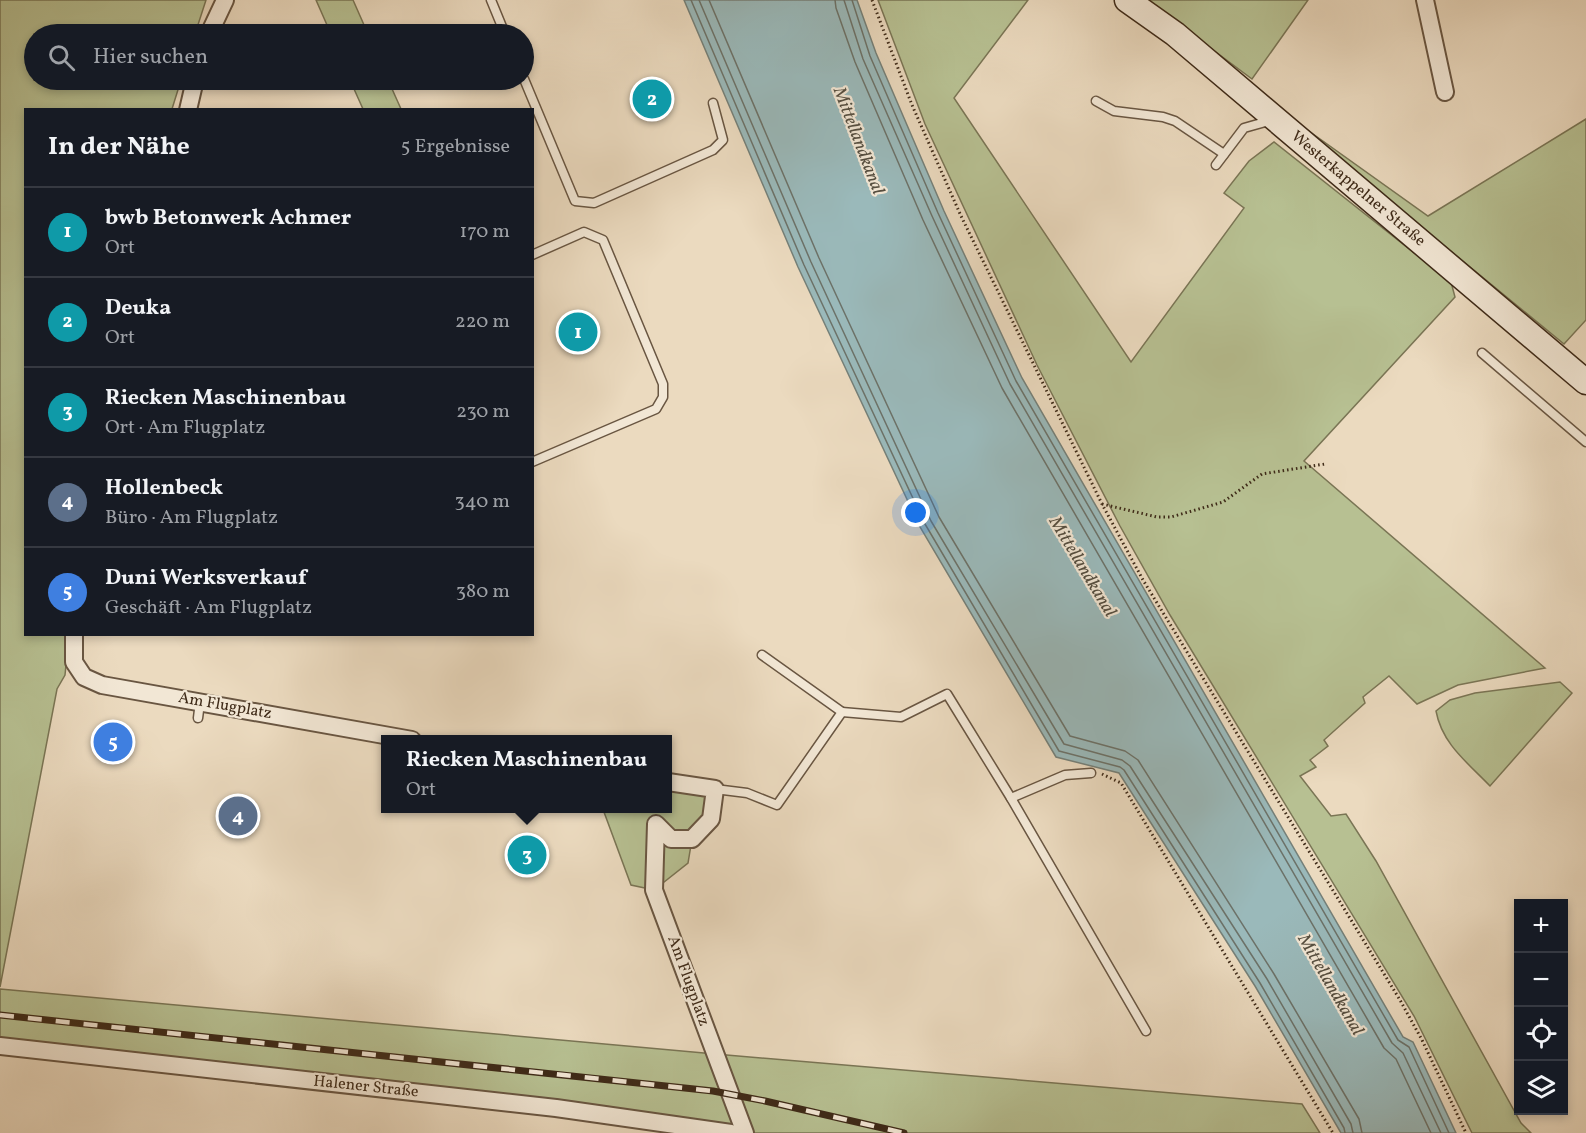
<!DOCTYPE html>
<html lang="de">
<head>
<meta charset="utf-8">
<style>
	:root { --surface:#171b24; --page:#20242c; --text:#f1f3f6; --muted:#9ea1a6; --line:#363941; --accent:#c59692 }
	body { margin:0; font-family:Vollkorn,serif; background:var(--page); color:var(--text) }
	.controls { position:absolute; right:18px; bottom:18px; display:grid; overflow:hidden; border-radius:0px; box-shadow:0 3px 9px #0003 }
	.controls button { width:54px; height:54px; display:grid; place-items:center; padding:0; border:0; border-bottom:2px solid var(--line); background:var(--surface); color:var(--text); font:30px sans-serif }
	.you { position:absolute; left:916px; top:513px; width:21px; height:21px; margin:-15px; border:4px solid #fff; border-radius:50%; background:#1a73e8; box-shadow:0 0 0 9px #1a73e833 }
	.badge { display:grid; place-items:center; width:39px; height:39px; border-radius:50%; background:var(--accent); color:#fff; font-size:20px; font-weight:700 }
	.pin { position:absolute; translate:-50% -50%; border:3px solid #fff; box-shadow:0 2px 6px #0006 }
	.popup { position:absolute; left:381px; top:735px; width:291px; height:78px; box-sizing:border-box; display:grid; place-content:center; border-radius:0px; background:var(--surface); filter:drop-shadow(0 2px 4px #0005); font-size:20px; white-space:nowrap; color:var(--muted) }
	.popup b { font-size:22px; color:var(--text) }
	.popup::after { content:''; position:absolute; left:50%; top:100%; margin-left:-12px; border:12px solid transparent; border-top-color:var(--surface) }
	.list { margin:0; padding:0; list-style:none }
	h2 { display:flex; justify-content:space-between; align-items:center; height:78px; margin:0; padding:0 24px; font-size:26px }
	h2 small { font-size:20px; font-weight:400; color:var(--muted) }
	.list li { display:grid; grid-template-columns:39px 1fr auto; gap:18px; align-items:center; box-sizing:border-box; height:90px; padding:0 24px; border-top:2px solid var(--line) }
	.list b { display:block; font-size:22px; white-space:nowrap }
	.list p { margin:0; font-size:20px; white-space:nowrap; color:var(--muted) }
	.list em { font-size:20px; font-style:normal; color:var(--muted) }
	.icon { flex:none; width:33px; height:33px; fill:none; stroke:currentColor; stroke-width:2; stroke-linecap:round; stroke-linejoin:round }
	.map { position:relative; flex:none; width:1586px; height:1133px; overflow:hidden }
	.search { position:absolute; background:var(--surface); box-shadow:0 3px 9px #0003; left:24px; top:24px; width:510px; height:66px; display:flex; align-items:center; gap:15px; box-sizing:border-box; padding:0 21px; border-radius:33px; color:var(--muted); font-size:22px }
	.panel { position:absolute; background:var(--surface); box-shadow:0 3px 9px #0003; left:24px; top:108px; width:510px; height:528px; border-radius:0px }
	.map>svg:first-child { display:block }
	.green { fill:#b7c092; stroke:#7a7555; stroke-width:1.5 }
	.water { fill:#9ab9ba; stroke:#758079; stroke-width:1.5 }
	.lines { fill:none; stroke-linecap:round; stroke-linejoin:round }
	.shore { stroke:#6c7269; stroke-width:1.5 }
	.service-casing { stroke:#695642; stroke-width:11 }
	.minor-casing { stroke:#695642; stroke-width:20 }
	.secondary-casing { stroke:#3e2a18; stroke-width:27 }
	.path { stroke:#3e2a18; stroke-width:3; stroke-dasharray:1.5 3; stroke-linecap:butt }
	.service { stroke:#f2e7d5; stroke-width:8 }
	.minor { stroke:#f2e7d5; stroke-width:16 }
	.secondary { stroke:#f2e7d5; stroke-width:24 }
	.rail-casing { stroke:#3e2a18; stroke-width:7 }
	.rail { stroke:#f2e7d5; stroke-width:4.5; stroke-dasharray:14; stroke-linecap:butt }
	.labels { text-anchor:middle; dominant-baseline:central; stroke-width:4.5; stroke-linejoin:round; paint-order:stroke }
	.street-label { font-size:16px; fill:#3e2a18; stroke:#f2e7d5 }
	.water-label { font-size:18px; font-style:italic; fill:#554e40; stroke:#f2e7d5 }
</style>
</head>
<body>
<div class="map">
<svg width="1586" height="1133" viewBox="0 0 1586 1133">
	<rect width="100%" height="100%" fill="#ebdabf"/>
	<filter id="stains"><feTurbulence type="fractalNoise" baseFrequency=".00333" numOctaves="4"/><feColorMatrix values="0 0 0 0 .2 0 0 0 0 .09 0 0 0 0 .02 0 0 0 .5 -.17"/></filter>
	<radialGradient id="worn" r=".72"><stop offset=".6" stop-color="#630" stop-opacity="0"/><stop offset="1" stop-color="#630" stop-opacity=".3"/></radialGradient>
	<g class="green">
		<path d="M0,0H206L195,34H34V80H181L172,109L26,110V634L69,635L65,675L57,689L0,987Z"/>
		<path d="M316,0H353L368,34H331Z"/>
		<path d="M878,0H1028L954,98L1131,362L1244,208L1224,193L1249,161L1274,142L1451,282L1455,297L1304,461L1545,668L1458,685L1417,704L1389,676L1363,697L1365,703L1324,740L1328,746L1310,760L1316,767L1300,776L1331,816L1346,814L1376,861L1521,1123L1531,1133H1472L1414,1016L1170,615L1120,526L1037,365L925,124Z"/>
		<path d="M1146,0H1308L1252,79Z"/>
		<path d="M350,80H388L401,109H363Z"/>
		<path d="M1271,104L1428,216L1586,119V320L1564,344Z"/>
		<path d="M1560,682L1572,693L1490,786C1468,763 1442,744 1436,711L1450,700L1475,693Z"/>
		<path d="M668,782L715,789L711,819L692,839L688,863L654,890L631,885L604,812V809L668,808Z"/>
		<path d="M0,989L715,1054L1302,1104L1320,1133H731L0,1046Z"/>
	</g>
	<path class="water" d="M684,0H857L876,53L944,211L1022,378L1403,1037L1413,1042L1456,1133H1341L1255,986L1119,773L1056,757L920,527L798,267Z"/>
	<g class="lines">
		<g class="shore">
			<path d="M691,0L804,265L925,524L1059,751L1120,767L1124,770L1260,983L1344,1128L1345,1133"/>
			<path d="M699,0L811,262L931,521L1064,744L1122,760L1130,766L1267,979L1351,1124L1353,1133"/>
			<path d="M709,0L819,258L939,517L1070,736L1125,751L1138,760L1274,974L1359,1119L1362,1133"/>
			<path d="M835,0L836,8L855,62L923,220L1002,388L1384,1048L1396,1059L1431,1133"/>
			<path d="M844,0L863,59L932,216L1010,384L1392,1043L1403,1053L1441,1133"/>
			<path d="M852,0L870,56L938,213L1016,381L1398,1040L1409,1047L1449,1133"/>
		</g>
		<g class="service-casing">
			<g id="service">
				<path d="M491,0L505,34"/>
				<path d="M524,79L575,201L594,203L713,150L723,140L713,103"/>
				<path d="M1096,101L1114,111L1163,117L1175,121L1224,154"/>
				<path d="M1216,165L1244,128L1272,120"/>
				<path d="M532,255L584,232L603,240L663,384V397L656,409L532,462"/>
				<path d="M1482,353L1586,442"/>
				<path d="M842,712L901,717L947,694L1011,798L1146,1031"/>
				<path d="M198,718L200,702"/>
				<path d="M715,789L747,793L777,805L842,712L762,655"/>
				<path d="M1011,798L1065,775L1091,773"/>
			</g>
		</g>
		<g class="minor-casing">
			<g id="minor">
				<path d="M1425,0L1445,92"/>
				<path d="M209,34L225,0"/>
				<path d="M188,110L195,80"/>
				<path d="M74,634V662L84,677L102,685L412,740"/>
				<path d="M668,782L715,789L711,819L692,839H671L656,824L654,890L745,1133"/>
				<path d="M0,1046L556,1108L731,1133"/>
			</g>
		</g>
		<g class="secondary-casing">
			<path id="secondary" d="M1127,0L1175,34L1586,382"/>
		</g>
		<g class="path">
			<path d="M872,0L912,105L961,216L1102,504L1143,580L1400,1000L1422,1040L1466,1133"/>
			<path d="M1102,504L1157,517H1171L1223,502L1262,474L1325,464"/>
			<path d="M1102,774L1121,783L1333,1133"/>
		</g>
		<use href="#service" class="service"/>
		<use href="#minor" class="minor"/>
		<use href="#secondary" class="secondary"/>
		<g class="rail-casing">
			<path id="rail" d="M0,1015L713,1091L765,1101L904,1133"/>
		</g>
		<use href="#rail" class="rail"/>
	</g>
	<g class="labels">
		<g class="street-label">
			<text transform="translate(1358 189) rotate(40)">Westerkappelner Straße</text>
			<text transform="translate(225 706) rotate(10)">Am Flugplatz</text>
			<text transform="translate(688 981) rotate(70)">Am Flugplatz</text>
			<text transform="translate(366 1087) rotate(6)">Halener Straße</text>
		</g>
		<g class="water-label">
			<text transform="translate(858 141) rotate(69)">Mittellandkanal</text>
			<text transform="translate(1082 567) rotate(59)">Mittellandkanal</text>
			<text transform="translate(1330 985) rotate(60)">Mittellandkanal</text>
		</g>
	</g>
	<rect width="100%" height="100%" filter="url(#stains)"/>
	<rect width="100%" height="100%" fill="url(#worn)"/>
</svg>
<div class="controls">
<button>+</button>
<button>−</button>
<button><svg class="icon" aria-label="locate" viewBox="0 0 24 24"><circle cx="12" cy="12" r="6"/><path d="M12 2v4M12 18v4M2 12h4M18 12h4"/></svg></button>
<button><svg class="icon" aria-label="layers" viewBox="0 0 24 24"><path d="M12 4l9 5-9 5-9-5zM3 14l9 5 9-5"/></svg></button>
</div>
<div class="you"></div>
<div class="pin badge" style="left:578px;top:332px;background:#0f9aa8">1</div>
<div class="pin badge" style="left:652px;top:99px;background:#0f9aa8">2</div>
<div class="pin badge" style="left:527px;top:855px;background:#0f9aa8">3</div>
<div class="popup"><b>Riecken Maschinenbau</b>Ort</div>
<div class="pin badge" style="left:238px;top:816px;background:#5c6f8a">4</div>
<div class="pin badge" style="left:113px;top:742px;background:#3f7fe0">5</div>
<div class="search"><svg class="icon" aria-label="search" viewBox="0 0 24 24"><circle cx="10" cy="10" r="6"/><path d="M15 15l6 6"/></svg>Hier suchen</div>
<section class="panel">
<h2>In der Nähe<small>5 Ergebnisse</small></h2>
<ul class="list">
<li><span class="badge" style="background:#0f9aa8">1</span><div><b>bwb Betonwerk Achmer</b><p>Ort</p></div><em>170 m</em></li>
<li><span class="badge" style="background:#0f9aa8">2</span><div><b>Deuka</b><p>Ort</p></div><em>220 m</em></li>
<li><span class="badge" style="background:#0f9aa8">3</span><div><b>Riecken Maschinenbau</b><p>Ort · Am Flugplatz</p></div><em>230 m</em></li>
<li><span class="badge" style="background:#5c6f8a">4</span><div><b>Hollenbeck</b><p>Büro · Am Flugplatz</p></div><em>340 m</em></li>
<li><span class="badge" style="background:#3f7fe0">5</span><div><b>Duni Werksverkauf</b><p>Geschäft · Am Flugplatz</p></div><em>380 m</em></li>
</ul>
</section>
</div>
</body>
</html>
